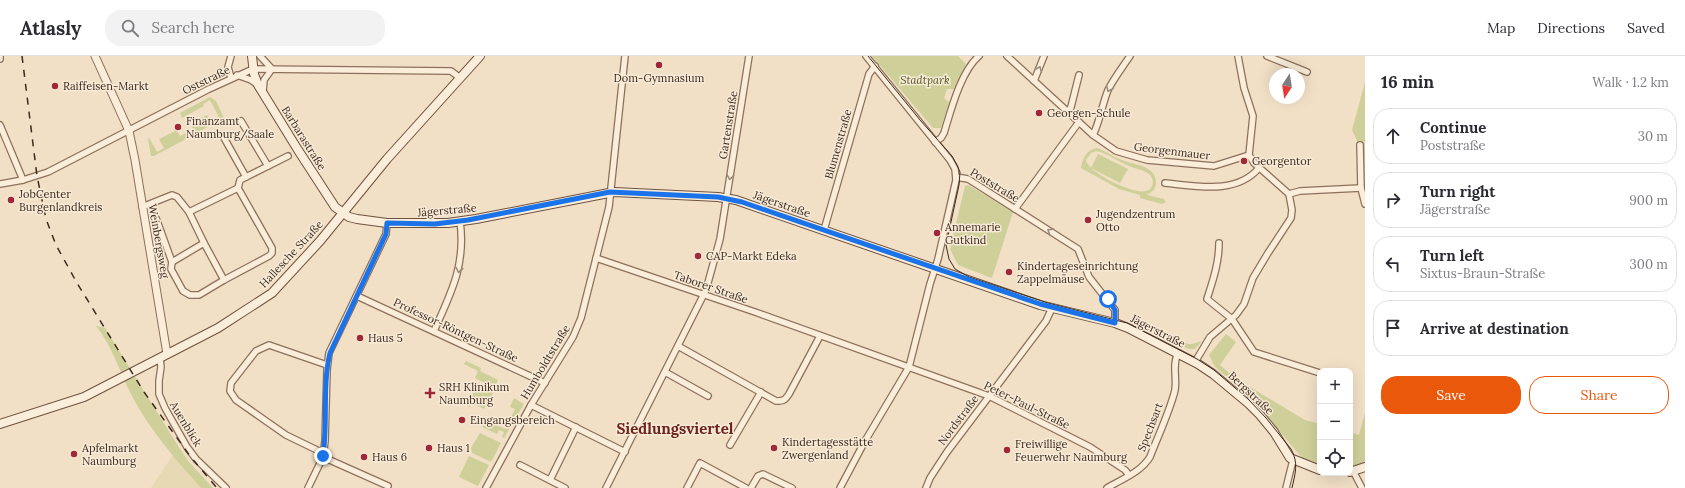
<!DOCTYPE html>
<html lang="en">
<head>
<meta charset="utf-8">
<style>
	:root { --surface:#fff; --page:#f2f2f3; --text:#2b2b33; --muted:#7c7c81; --line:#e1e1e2; --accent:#ea580c }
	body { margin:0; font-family:Lora,serif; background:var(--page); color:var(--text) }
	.controls { position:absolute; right:12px; bottom:12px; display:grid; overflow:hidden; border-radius:8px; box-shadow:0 4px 16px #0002 }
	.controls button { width:36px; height:36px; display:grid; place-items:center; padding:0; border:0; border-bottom:1px solid var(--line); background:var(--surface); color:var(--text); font:20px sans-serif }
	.compass { position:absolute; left:1269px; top:12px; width:36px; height:36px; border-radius:50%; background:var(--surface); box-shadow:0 4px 16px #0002; rotate:192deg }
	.stop { position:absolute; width:12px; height:12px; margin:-9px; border:3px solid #1a73e8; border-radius:50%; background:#fff }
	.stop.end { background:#1a73e8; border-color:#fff; box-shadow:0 1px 4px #0008 }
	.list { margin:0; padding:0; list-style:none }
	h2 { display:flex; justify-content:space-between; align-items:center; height:52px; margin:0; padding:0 16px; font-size:17px }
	h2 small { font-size:13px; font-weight:400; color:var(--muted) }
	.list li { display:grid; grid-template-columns:26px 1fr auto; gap:12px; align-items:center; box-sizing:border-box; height:56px; margin:0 8px 8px; padding:0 8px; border:1px solid var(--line); border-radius:16px }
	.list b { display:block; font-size:15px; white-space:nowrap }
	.list p { margin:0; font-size:13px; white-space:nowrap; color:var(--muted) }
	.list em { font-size:13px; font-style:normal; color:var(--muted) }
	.actions { display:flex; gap:8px; padding:12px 16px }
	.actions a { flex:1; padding:9px 0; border:1px solid var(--accent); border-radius:16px; text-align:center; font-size:14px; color:var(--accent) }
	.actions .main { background:var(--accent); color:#fff }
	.icon { flex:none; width:22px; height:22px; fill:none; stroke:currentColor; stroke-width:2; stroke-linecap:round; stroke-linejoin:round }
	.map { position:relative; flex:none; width:1365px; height:432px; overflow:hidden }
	header { display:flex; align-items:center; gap:24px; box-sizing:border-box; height:56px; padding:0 20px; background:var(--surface); border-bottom:1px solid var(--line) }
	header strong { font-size:19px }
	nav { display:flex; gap:22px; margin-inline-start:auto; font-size:14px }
	.search { width:280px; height:36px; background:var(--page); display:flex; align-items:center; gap:10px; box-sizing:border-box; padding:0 14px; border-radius:16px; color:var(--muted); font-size:15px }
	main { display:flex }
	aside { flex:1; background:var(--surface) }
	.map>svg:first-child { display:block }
	.farmland { fill:#e7d9b3 }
	.green { fill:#cfd099; fill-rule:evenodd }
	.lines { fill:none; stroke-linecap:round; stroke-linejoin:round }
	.minor-casing { stroke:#8d705b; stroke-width:8 }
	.tertiary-casing { stroke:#8d705b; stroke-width:9 }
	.secondary-casing { stroke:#6f513e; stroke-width:10 }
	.minor { stroke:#faedda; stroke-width:5.5 }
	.tertiary { stroke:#faedda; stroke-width:7 }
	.secondary { stroke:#faedda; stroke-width:8 }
	.tram { stroke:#3d2a1f; stroke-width:1 }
	.rail { stroke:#3d2a1f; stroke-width:1.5; stroke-dasharray:7 7; stroke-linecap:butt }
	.oneway { stroke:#9c8c7c }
	.route { stroke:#1a73e8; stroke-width:5 }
	.poi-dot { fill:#9f2836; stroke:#f7ead6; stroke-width:1.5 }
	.labels { text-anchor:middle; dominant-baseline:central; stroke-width:3; stroke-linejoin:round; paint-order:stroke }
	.poi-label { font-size:11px; fill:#3d2a1f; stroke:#f7ead6; text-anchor:start }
	.street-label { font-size:11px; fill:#3d2a1f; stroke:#f7ead6 }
	.park-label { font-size:11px; font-style:italic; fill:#535a25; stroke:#f7ead6 }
	.district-label { font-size:15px; font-weight:bold; fill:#6c241c; stroke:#f7ead6 }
</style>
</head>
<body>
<header>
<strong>Atlasly</strong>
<div class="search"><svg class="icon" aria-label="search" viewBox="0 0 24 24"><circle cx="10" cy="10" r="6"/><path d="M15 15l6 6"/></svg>Search here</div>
<nav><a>Map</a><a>Directions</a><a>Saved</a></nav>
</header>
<main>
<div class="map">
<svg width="1365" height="432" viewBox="0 0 1365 432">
	<rect width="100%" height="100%" fill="#f1dfc6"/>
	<path class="farmland" d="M173,399L193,423L201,432H151Z"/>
	<g class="green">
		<path d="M872,0H958L966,8L954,33H947L944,42L949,46L941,72H933Z"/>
		<path d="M1365,26V142L1361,93L1352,74Z"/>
		<path d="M210,41L216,45L224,62L191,80L188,76L193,73L190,68L207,59L212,67L220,63L210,44L203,48L204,50L182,62L180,57Z"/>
		<path d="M177,74L180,80L186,77L188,82L154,100H151L148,83L149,82L157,96L164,92L159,83Z"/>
		<path d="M1097,92C1106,95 1113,101 1122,104C1134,109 1156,109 1156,127C1156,133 1152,136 1147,139L1164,143L1166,146L1162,148L1140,142V139L1119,133L1081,112C1083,102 1086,94 1097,92ZM1096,95C1108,97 1118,106 1129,110C1136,113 1144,114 1149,118C1155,123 1154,133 1146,135C1134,139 1087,116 1086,104L1091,97Z"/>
		<path d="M1098,98L1128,113L1120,127L1091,112Z"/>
		<path d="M968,129L1013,156L992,222L958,209L950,193L965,130Z"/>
		<path d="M1127,262L1146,268L1188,288H1192L1202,285L1195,293H1188Z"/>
		<path d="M96,270L105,272L178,390L189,406L213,432H201C175,403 149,373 131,338C119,315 113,291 96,270Z"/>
		<path d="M1226,278L1236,286L1220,309L1235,322L1305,364L1320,368V409L1306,405L1303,403L1251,341L1215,311L1209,299Z"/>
		<path d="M466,305L481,312L480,315L498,324L495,332L475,322L478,315L464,308Z"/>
		<path d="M478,327L494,335L484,353L474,348L469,351L467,349Z"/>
		<path d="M514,342L524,348L504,382L502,381L504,376L499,374L497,378L482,371L486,364L505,373L515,353L510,351Z"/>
		<path d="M1365,357V407L1350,412V376L1359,379Z"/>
		<path d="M480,377L501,387L491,406L472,397L471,392Z"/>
		<path d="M469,400L489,409L478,430L459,421Z"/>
	</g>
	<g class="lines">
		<g class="minor-casing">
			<g id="minor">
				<path d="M231,0L228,11L231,22"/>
				<path d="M260,0L272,13L264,24L263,36"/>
				<path d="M1007,0L1093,79L1116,95L1147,104L1214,110L1249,99"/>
				<path d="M1267,0L1307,16"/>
				<path d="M0,3V0"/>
				<path d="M237,19L251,24L258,29"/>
				<path d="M1034,25L1044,0"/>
				<path d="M1068,56L1071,51L1079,19"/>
				<path d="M241,65L268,110"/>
				<path d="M0,69L23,124"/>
				<path d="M1093,79C1100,65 1102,49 1108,34C1114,22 1122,12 1130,0"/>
				<path d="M223,80L246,121"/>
				<path d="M935,86L941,82L944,77C951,54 961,15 979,0"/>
				<path d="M1360,89L1361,132L1365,148"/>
				<path d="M956,121L968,123L1078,193L1089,221L1115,254V267"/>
				<path d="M1165,127C1197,130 1236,139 1259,112"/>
				<path d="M0,128L23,124L48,116L209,33L253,13L451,15L460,22"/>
				<path d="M1289,138L1300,135L1361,132"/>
				<path d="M142,151L172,139L177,141L189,156"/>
				<path d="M1015,153L1079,66"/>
				<path d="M156,162L172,206L171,213L183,235L190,239H199L224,224L269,200L272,197V192L238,132L240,124L288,100"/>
				<path d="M824,174L869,18L875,10"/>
				<path d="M204,187L224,224"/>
				<path d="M1219,187C1219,207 1213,224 1207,243L1232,263L1254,296L1320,317"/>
				<path d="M596,202L755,256L989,340L1090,391L1125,414L1129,419"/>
				<path d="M172,206L204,187L189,156L238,132"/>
				<path d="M357,240L545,327"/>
				<path d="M434,275C451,237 466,209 460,165"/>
				<path d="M678,290L776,345C784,345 785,344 789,338L820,280"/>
				<path d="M160,302L161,311L159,325V338L165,352L187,391L196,403L226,432"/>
				<path d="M1195,306L1210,281L1236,259L1244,248L1253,222L1268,197L1291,162L1292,154L1289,138L1254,107L1249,99L1253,60L1244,32L1238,0"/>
				<path d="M665,316L708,340"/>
				<path d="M531,349L625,396"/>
				<path d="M730,389L761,336"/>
				<path d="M323,397L286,379L236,344L230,335L231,327L256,295L269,289L327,309"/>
				<path d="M323,401L388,430"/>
				<path d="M520,409L565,432"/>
				<path d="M1353,415L1362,432"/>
				<path d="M550,424L576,371"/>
				<path d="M308,432L323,401L325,385L327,314L329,297L386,178L387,167"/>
				<path d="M486,432L531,349L573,281L581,262L609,151L625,0"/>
				<path d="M606,432L706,234L720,183L749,0"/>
				<path d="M687,432L700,407L746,432"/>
				<path d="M751,432L758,420L763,418L792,432"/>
				<path d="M840,432L865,385L909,311L930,228L938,203L956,124L955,113L950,104L866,0"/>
				<path d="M926,432L930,422L947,396L1046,265L1052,252"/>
				<path d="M1107,432C1122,423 1141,416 1150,401C1158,380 1170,355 1175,334C1177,321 1172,308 1178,297"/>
				<path d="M1286,432L1293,404"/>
			</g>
		</g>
		<g class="tertiary-casing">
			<path id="tertiary" d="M95,0L129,75L135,104L167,298"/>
		</g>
		<g class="secondary-casing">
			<g id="secondary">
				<path d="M252,0L254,18L258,29L298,94L335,151L349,161L357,163L387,167H448L476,163L614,136L718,141L736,144L1040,249L1115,267L1128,272L1198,308L1213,318L1249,348L1260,359L1274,376L1290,402L1320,414"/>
				<path d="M0,368L84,341L218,272L272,237L320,185L387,103L480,0"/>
				<path d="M1350,416L1365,411"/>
			</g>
		</g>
		<use href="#minor" class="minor"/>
		<use href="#tertiary" class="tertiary"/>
		<use href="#secondary" class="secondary"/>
		<path class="tram" d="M868,0L920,64L952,100L957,109L960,116L959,129L946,189L949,203L955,213L969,221L1048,247L1127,267L1197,303L1214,314L1248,343L1266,362L1291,393C1299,407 1295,418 1292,432"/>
		<path class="rail" d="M22,0L37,120L46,163L56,189L77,227L144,336L190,400L217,432"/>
	</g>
	<defs><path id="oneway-chevron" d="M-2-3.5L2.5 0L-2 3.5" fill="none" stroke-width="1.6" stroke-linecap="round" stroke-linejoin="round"/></defs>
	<g class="oneway">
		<use href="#oneway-chevron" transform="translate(1039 13) rotate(-68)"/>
		<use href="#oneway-chevron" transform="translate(1109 33) rotate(114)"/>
		<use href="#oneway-chevron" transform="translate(730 121) rotate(99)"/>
		<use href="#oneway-chevron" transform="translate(1050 175) rotate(-148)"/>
		<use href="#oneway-chevron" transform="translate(459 214) rotate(101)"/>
	</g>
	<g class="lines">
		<path class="route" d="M323,400C328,366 322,330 330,297L386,178L387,167L435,168L468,164L610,136L718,141L742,146L1040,248L1115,267V254L1108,243"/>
	</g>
	<g class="poi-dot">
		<circle cx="659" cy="9" r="4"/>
		<circle cx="55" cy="30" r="4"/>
		<circle cx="1039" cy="57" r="4"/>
		<circle cx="178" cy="71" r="4"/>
		<circle cx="1244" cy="105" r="4"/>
		<circle cx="11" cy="144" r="4"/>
		<circle cx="1088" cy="164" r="4"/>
		<circle cx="937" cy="177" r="4"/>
		<circle cx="698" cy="200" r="4"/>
		<circle cx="1009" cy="216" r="4"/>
		<circle cx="360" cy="282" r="4"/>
		<path d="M428 331h4v4h4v4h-4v4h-4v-4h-4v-4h4z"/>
		<circle cx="462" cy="364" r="4"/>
		<circle cx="429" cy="392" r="4"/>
		<circle cx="774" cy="392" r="4"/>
		<circle cx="1007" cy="394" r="4"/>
		<circle cx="74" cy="398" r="4"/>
		<circle cx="364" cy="401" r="4"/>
	</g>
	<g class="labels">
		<g class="poi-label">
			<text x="659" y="22" text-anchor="middle">Dom-Gymnasium</text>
			<text x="63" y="30">Raiffeisen-Markt</text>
			<text x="1047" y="57">Georgen-Schule</text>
			<text x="186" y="65">Finanzamt<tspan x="186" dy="13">Naumburg/Saale</tspan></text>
			<text x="1252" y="105">Georgentor</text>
			<text x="19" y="138">JobCenter<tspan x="19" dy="13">Burgenlandkreis</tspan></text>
			<text x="1096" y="158">Jugendzentrum<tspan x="1096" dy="13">Otto</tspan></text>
			<text x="945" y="171">Annemarie<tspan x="945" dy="13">Gutkind</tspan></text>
			<text x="706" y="200">CAP-Markt Edeka</text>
			<text x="1017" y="210">Kindertageseinrichtung<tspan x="1017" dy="13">Zappelmäuse</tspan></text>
			<text x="368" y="282">Haus 5</text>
			<text x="439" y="331">SRH Klinikum<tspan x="439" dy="13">Naumburg</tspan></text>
			<text x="470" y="364">Eingangsbereich</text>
			<text x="782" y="386">Kindertagesstätte<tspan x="782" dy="13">Zwergenland</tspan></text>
			<text x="1015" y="388">Freiwillige<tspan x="1015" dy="13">Feuerwehr Naumburg</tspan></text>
			<text x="82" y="392">Apfelmarkt<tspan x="82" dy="13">Naumburg</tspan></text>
			<text x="437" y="392">Haus 1</text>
			<text x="372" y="401">Haus 6</text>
		</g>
		<g class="street-label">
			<text transform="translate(206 24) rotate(-26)">Oststraße</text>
			<text transform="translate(728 69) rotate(-81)">Gartenstraße</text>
			<text transform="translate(304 82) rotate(58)">Barbarastraße</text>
			<text transform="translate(838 88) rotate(-74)">Blumenstraße</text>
			<text transform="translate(1172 95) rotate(7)">Georgenmauer</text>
			<text transform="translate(995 129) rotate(31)">Poststraße</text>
			<text transform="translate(782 148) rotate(19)">Jägerstraße</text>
			<text transform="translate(447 154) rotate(-5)">Jägerstraße</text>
			<text transform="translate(159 185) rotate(80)">Weinbergsweg</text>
			<text transform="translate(291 198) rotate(-47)">Hallesche Straße</text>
			<text transform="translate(711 231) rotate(19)">Taborer Straße</text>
			<text transform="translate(456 274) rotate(25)">Professor-Röntgen-Straße</text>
			<text transform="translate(1158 275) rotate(27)">Jägerstraße</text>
			<text transform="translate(545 306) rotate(-59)">Humboldtstraße</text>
			<text transform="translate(1251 337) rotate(43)">Bergstraße</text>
			<text transform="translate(1027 349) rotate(26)">Peter-Paul-Straße</text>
			<text transform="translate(958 364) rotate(-53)">Nordstraße</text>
			<text transform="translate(186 368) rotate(59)">Auenblick</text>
			<text transform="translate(1150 371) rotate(-69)">Spechsart</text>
		</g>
		<g class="park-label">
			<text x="925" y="24">Stadtpark</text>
		</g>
		<g class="district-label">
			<text x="675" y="372">Siedlungsviertel</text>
		</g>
	</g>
</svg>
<div class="controls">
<button>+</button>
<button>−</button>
<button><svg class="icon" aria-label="locate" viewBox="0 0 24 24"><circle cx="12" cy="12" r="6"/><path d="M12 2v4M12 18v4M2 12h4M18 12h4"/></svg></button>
</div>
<svg class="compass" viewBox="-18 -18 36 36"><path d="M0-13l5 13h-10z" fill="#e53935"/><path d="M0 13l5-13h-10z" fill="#7c7c81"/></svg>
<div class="stop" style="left:1108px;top:243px"></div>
<div class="stop end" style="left:323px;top:400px"></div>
</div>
<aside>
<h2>16 min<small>Walk · 1.2 km</small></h2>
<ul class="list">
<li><svg class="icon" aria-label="ahead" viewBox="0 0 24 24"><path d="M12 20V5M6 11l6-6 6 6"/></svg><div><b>Continue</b><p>Poststraße</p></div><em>30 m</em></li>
<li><svg class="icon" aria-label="right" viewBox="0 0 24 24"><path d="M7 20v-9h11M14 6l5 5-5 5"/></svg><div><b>Turn right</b><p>Jägerstraße</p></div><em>900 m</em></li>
<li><svg class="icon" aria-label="left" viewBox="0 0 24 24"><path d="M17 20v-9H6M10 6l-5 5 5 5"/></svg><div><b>Turn left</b><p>Sixtus-Braun-Straße</p></div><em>300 m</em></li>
<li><svg class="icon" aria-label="arrive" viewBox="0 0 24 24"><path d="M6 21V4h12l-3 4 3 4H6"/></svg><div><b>Arrive at destination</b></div></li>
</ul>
<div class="actions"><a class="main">Save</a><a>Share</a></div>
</aside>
</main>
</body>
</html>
